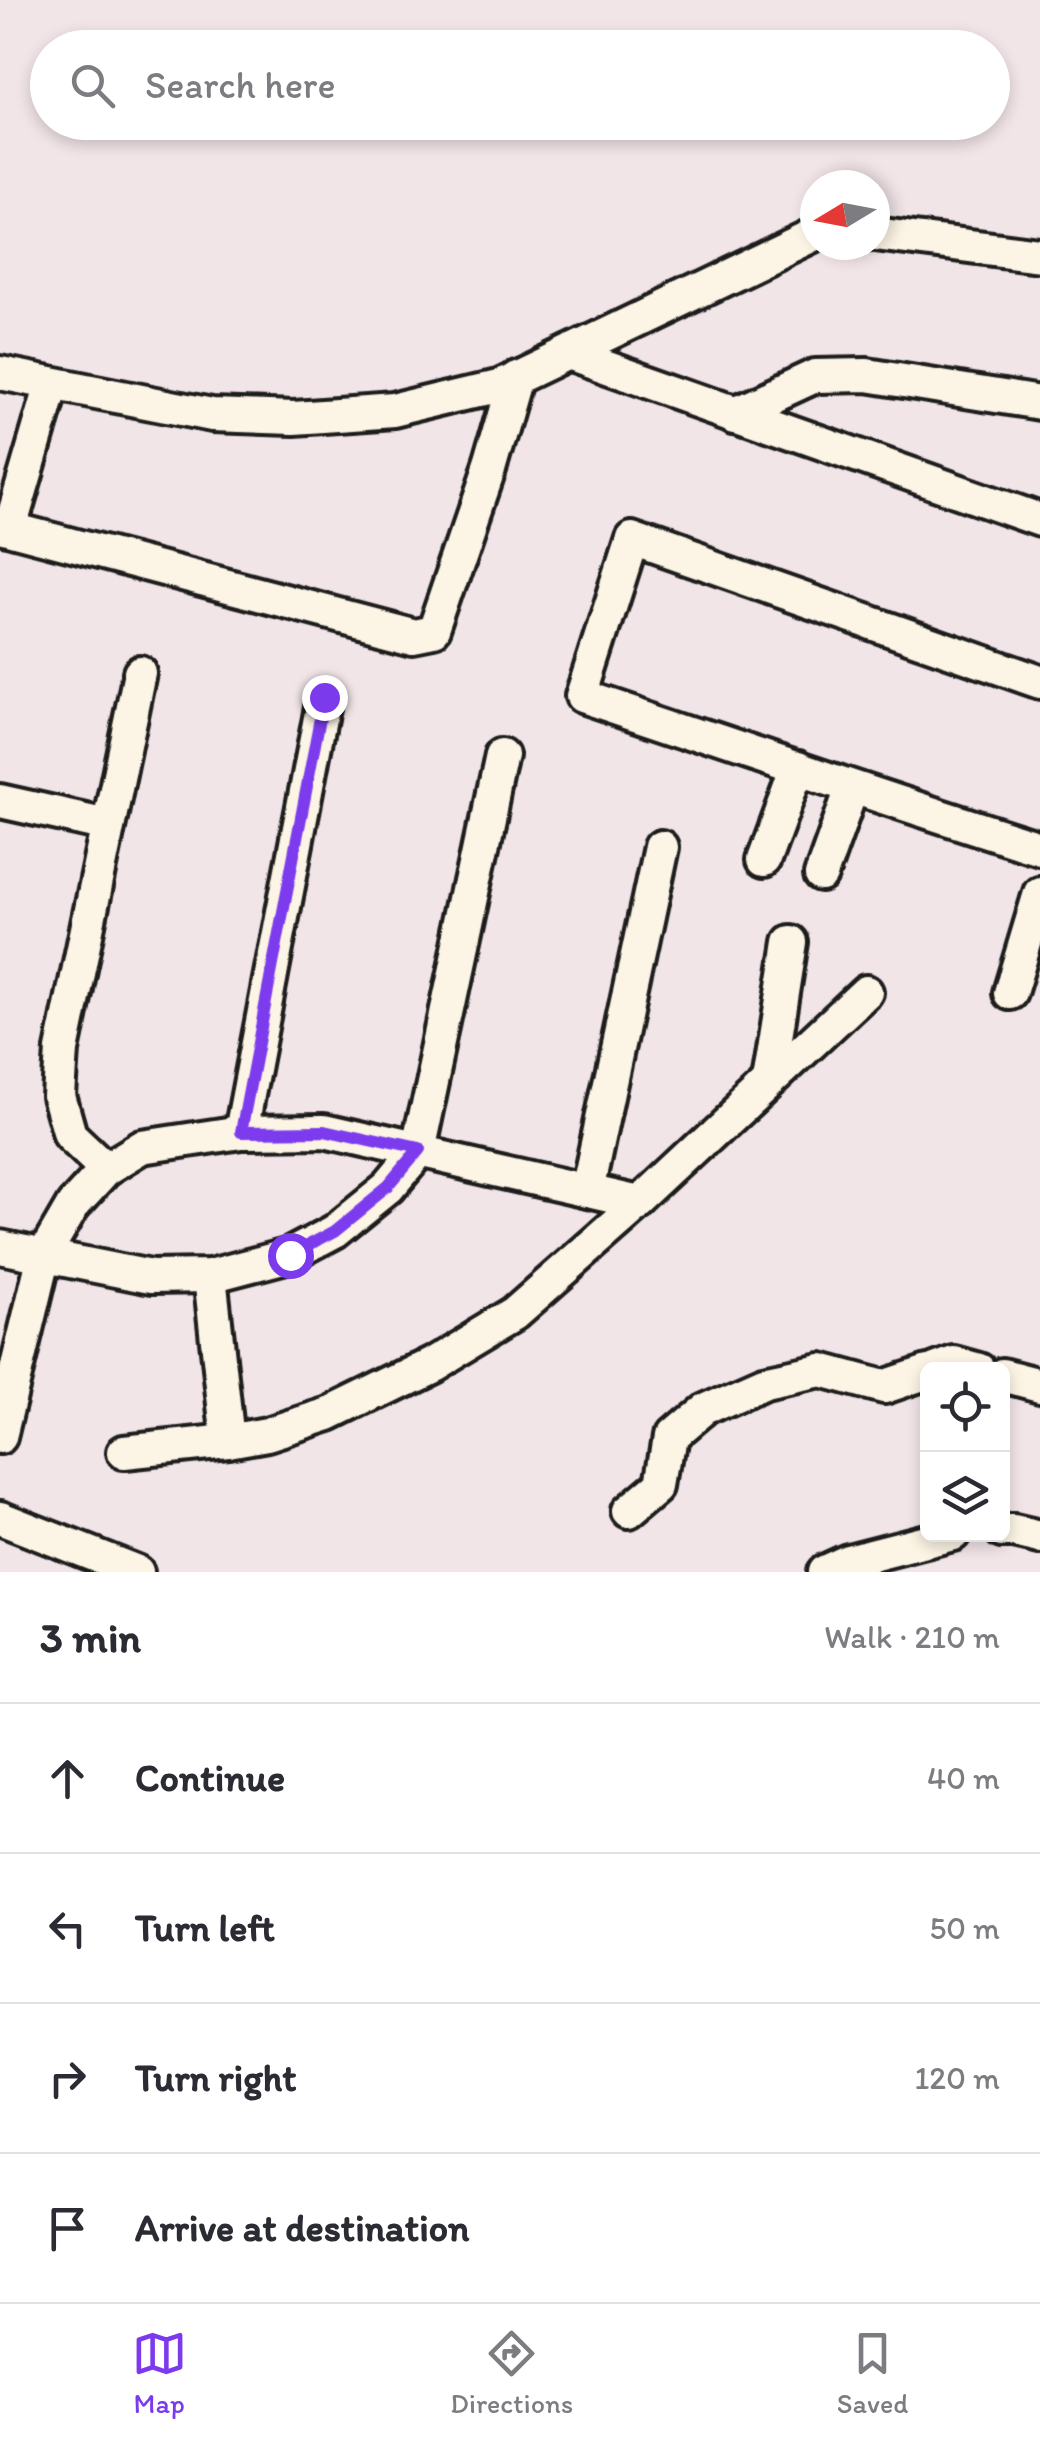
<!DOCTYPE html>
<html lang="en">
<head>
<meta charset="utf-8">
<style>
	:root { --surface:#fff; --page:#f2f2f3; --text:#2b2b33; --muted:#7c7c81; --line:#e1e1e2; --accent:#7c3aed }
	body { margin:0; font-family:Itim,sans-serif; background:var(--page); color:var(--text) }
	.controls { position:absolute; right:30px; bottom:30px; display:grid; overflow:hidden; border-radius:15px; box-shadow:0 5px 15px #0003 }
	.controls button { width:90px; height:90px; display:grid; place-items:center; padding:0; border:0; border-bottom:2px solid var(--line); background:var(--surface); color:var(--text); font:50px sans-serif }
	.compass { position:absolute; left:800px; top:170px; width:90px; height:90px; border-radius:50%; background:var(--surface); box-shadow:0 5px 15px #0003; rotate:260deg }
	.stop { position:absolute; width:30px; height:30px; margin:-22px; border:8px solid #7c3aed; border-radius:50%; background:#fff }
	.stop.end { background:#7c3aed; border-color:#fff; box-shadow:0 2px 10px #0008 }
	.list { margin:0; padding:0; list-style:none }
	h2 { display:flex; justify-content:space-between; align-items:center; height:130px; margin:0; padding:0 40px; font-size:42px }
	h2 small { font-size:32px; font-weight:400; color:var(--muted) }
	.list li { display:grid; grid-template-columns:65px 1fr auto; gap:30px; align-items:center; box-sizing:border-box; height:150px; padding:0 40px; border-top:2px solid var(--line) }
	.list b { display:block; font-size:38px; white-space:nowrap }
	.list em { font-size:32px; font-style:normal; color:var(--muted) }
	.icon { flex:none; width:55px; height:55px; fill:none; stroke:currentColor; stroke-width:2; stroke-linecap:round; stroke-linejoin:round }
	.map { position:relative; flex:none; width:1040px; height:1572px; overflow:hidden }
	.search { position:absolute; background:var(--surface); box-shadow:0 5px 15px #0003; left:30px; right:30px; top:30px; height:110px; display:flex; align-items:center; gap:25px; box-sizing:border-box; padding:0 35px; border-radius:55px; color:var(--muted); font-size:38px }
	.sheet { height:730px; background:var(--surface) }
	nav { display:flex; justify-content:space-around; align-items:center; box-sizing:border-box; height:140px; border-top:2px solid var(--line); background:var(--surface); font-size:28px; color:var(--muted) }
	nav a { display:grid; justify-items:center; gap:5px }
	nav .on { color:var(--accent) }
	.map>svg:first-child { display:block }
	.lines { fill:none; stroke-linecap:round; stroke-linejoin:round }
	.minor-casing { stroke:#1c1c1c; stroke-width:40 }
	.minor { stroke:#fcf5e5; stroke-width:32 }
	.route { stroke:#7c3aed; stroke-width:12 }
</style>
</head>
<body>
<div class="map">
<svg width="1040" height="1572" viewBox="0 0 1040 1572">
	<rect width="100%" height="100%" fill="#f2e5e8"/>
	<filter id="ink" filterUnits="userSpaceOnUse"><feTurbulence type="fractalNoise" baseFrequency=".01" numOctaves="2"/><feDisplacementMap in="SourceGraphic" scale="20" xChannelSelector="R" yChannelSelector="G"/><feConvolveMatrix kernelMatrix="1 2 1 2 8 2 1 2 1" color-interpolation-filters="sRGB"/></filter>
	<g filter="url(#ink)">
		<g class="lines">
			<g class="minor-casing">
				<g id="minor">
					<path d="M875,234L1040,255"/>
					<path d="M568,353L1040,520"/>
					<path d="M0,373L212,415L294,418L395,411L499,386L815,234"/>
					<path d="M735,413L815,376L867,375L1040,403"/>
					<path d="M0,526L414,635L434,631L490,467L516,377"/>
					<path d="M10,528L52,384"/>
					<path d="M1040,682L632,539L582,696C735,747 886,800 1040,848"/>
					<path d="M0,801L108,825"/>
					<path d="M764,860L798,768"/>
					<path d="M821,875L852,788"/>
					<path d="M1010,993L1040,893"/>
					<path d="M769,1082L791,942"/>
					<path d="M241,1132L324,697"/>
					<path d="M106,1169L70,1135L59,1096L62,1050L140,673"/>
					<path d="M587,1191L660,847"/>
					<path d="M0,1247L151,1277L210,1276L290,1255L335,1231L388,1188L418,1152L502,756"/>
					<path d="M210,1276L228,1441"/>
					<path d="M935,1370L954,1363L979,1370"/>
					<path d="M1002,1375L1040,1385"/>
					<path d="M0,1437L44,1255L73,1205L106,1169L142,1147L241,1132L324,1131L640,1203"/>
					<path d="M124,1452L228,1441L267,1434L329,1414L429,1365L515,1313L640,1203L866,992"/>
					<path d="M629,1511L661,1484L669,1438L703,1409L764,1382L821,1370L884,1387L928,1372"/>
					<path d="M0,1518L137,1572"/>
					<path d="M1002,1531H1014L1040,1537"/>
					<path d="M824,1572L848,1561L953,1534"/>
				</g>
			</g>
			<use href="#minor" class="minor"/>
		</g>
	</g>
	<g class="lines" filter="url(#ink)">
		<path class="route" d="M290,1255L335,1231L388,1188L418,1152L324,1131L241,1132L324,697"/>
	</g>
</svg>
<div class="controls">
<button><svg class="icon" aria-label="locate" viewBox="0 0 24 24"><circle cx="12" cy="12" r="6"/><path d="M12 2v4M12 18v4M2 12h4M18 12h4"/></svg></button>
<button><svg class="icon" aria-label="layers" viewBox="0 0 24 24"><path d="M12 4l9 5-9 5-9-5zM3 14l9 5 9-5"/></svg></button>
</div>
<svg class="compass" viewBox="-18 -18 36 36"><path d="M0-13l5 13h-10z" fill="#e53935"/><path d="M0 13l5-13h-10z" fill="#7c7c81"/></svg>
<div class="stop" style="left:290px;top:1255px"></div>
<div class="stop end" style="left:324px;top:697px"></div>
<div class="search"><svg class="icon" aria-label="search" viewBox="0 0 24 24"><circle cx="10" cy="10" r="6"/><path d="M15 15l6 6"/></svg>Search here</div>
</div>
<section class="sheet">
<h2>3 min<small>Walk · 210 m</small></h2>
<ul class="list">
<li><svg class="icon" aria-label="ahead" viewBox="0 0 24 24"><path d="M12 20V5M6 11l6-6 6 6"/></svg><div><b>Continue</b></div><em>40 m</em></li>
<li><svg class="icon" aria-label="left" viewBox="0 0 24 24"><path d="M17 20v-9H6M10 6l-5 5 5 5"/></svg><div><b>Turn left</b></div><em>50 m</em></li>
<li><svg class="icon" aria-label="right" viewBox="0 0 24 24"><path d="M7 20v-9h11M14 6l5 5-5 5"/></svg><div><b>Turn right</b></div><em>120 m</em></li>
<li><svg class="icon" aria-label="arrive" viewBox="0 0 24 24"><path d="M6 21V4h12l-3 4 3 4H6"/></svg><div><b>Arrive at destination</b></div></li>
</ul>
</section>
<nav>
<a class="on"><svg class="icon" aria-label="map" viewBox="0 0 24 24"><path d="M3 6l6-2 6 2 6-2v14l-6 2-6-2-6 2zM9 4v14M15 6v14"/></svg>Map</a>
<a><svg class="icon" aria-label="directions" viewBox="0 0 24 24"><path d="M12 3l9 9-9 9-9-9zM9 14v-3h6M13 9l2 2-2 2"/></svg>Directions</a>
<a><svg class="icon" aria-label="saved" viewBox="0 0 24 24"><path d="M7 4h10v16l-5-4-5 4z"/></svg>Saved</a>
</nav>
</body>
</html>
